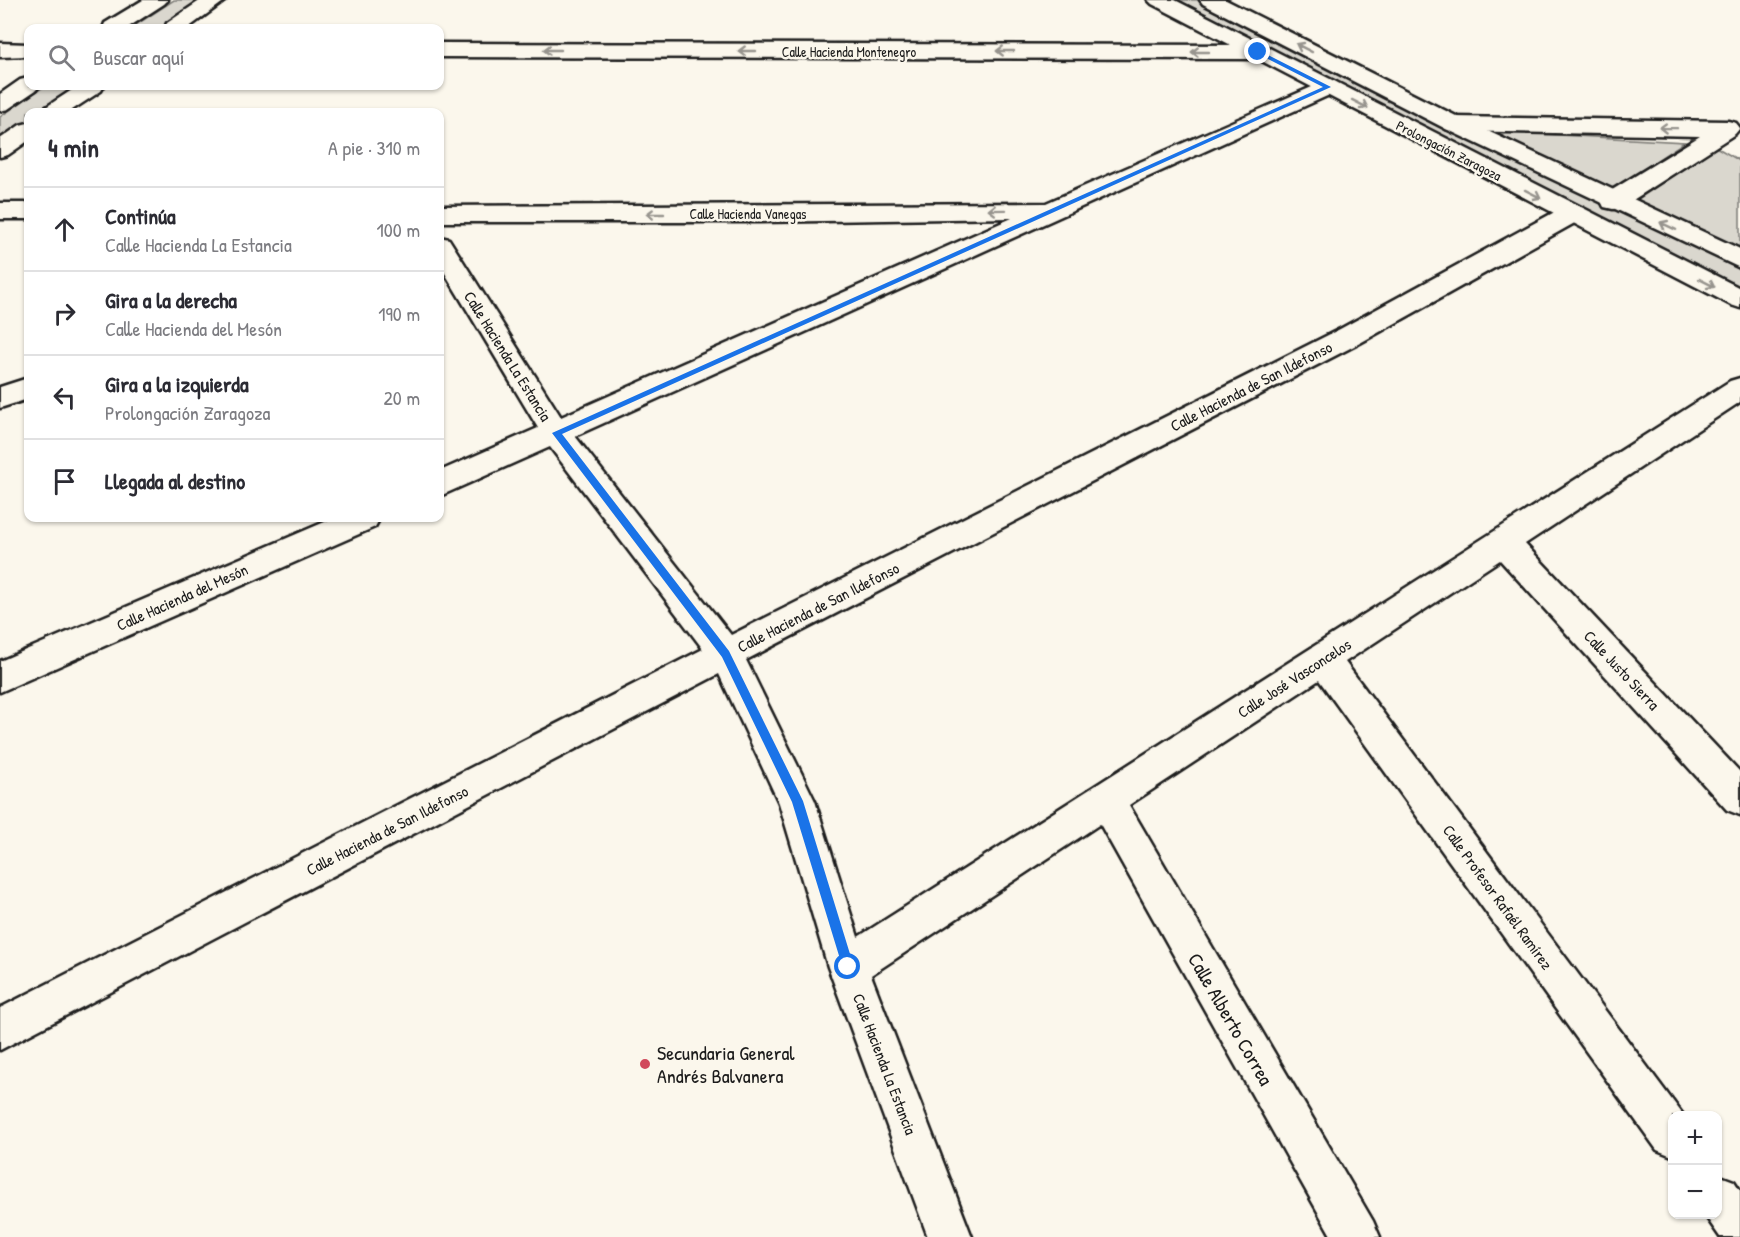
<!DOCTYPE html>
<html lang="es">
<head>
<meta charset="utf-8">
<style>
	:root { --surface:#fff; --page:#f2f2f3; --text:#2b2b33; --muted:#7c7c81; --line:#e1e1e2 }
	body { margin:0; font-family:"Patrick Hand",sans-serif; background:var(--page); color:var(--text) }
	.controls { position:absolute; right:18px; bottom:18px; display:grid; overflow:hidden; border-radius:12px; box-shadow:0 2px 4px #0004 }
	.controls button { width:54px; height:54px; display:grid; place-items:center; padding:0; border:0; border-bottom:2px solid var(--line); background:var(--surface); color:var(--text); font:30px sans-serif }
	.stop { position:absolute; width:18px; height:18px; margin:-14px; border:4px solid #1a73e8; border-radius:50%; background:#fff }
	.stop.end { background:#1a73e8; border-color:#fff; box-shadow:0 2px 6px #0008 }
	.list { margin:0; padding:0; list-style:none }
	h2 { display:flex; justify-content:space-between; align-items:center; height:78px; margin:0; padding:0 24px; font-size:26px }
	h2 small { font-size:20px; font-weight:400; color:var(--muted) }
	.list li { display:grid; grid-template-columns:39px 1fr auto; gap:18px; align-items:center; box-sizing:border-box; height:84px; padding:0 24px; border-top:2px solid var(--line) }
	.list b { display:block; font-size:22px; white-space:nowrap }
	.list p { margin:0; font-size:20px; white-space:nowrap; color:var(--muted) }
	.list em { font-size:20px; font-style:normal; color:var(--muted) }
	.icon { flex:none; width:33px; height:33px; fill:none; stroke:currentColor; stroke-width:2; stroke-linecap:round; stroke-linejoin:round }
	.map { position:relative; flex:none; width:1740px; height:1237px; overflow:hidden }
	.search { position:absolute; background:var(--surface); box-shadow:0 2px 4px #0004; left:24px; top:24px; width:420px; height:66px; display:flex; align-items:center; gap:15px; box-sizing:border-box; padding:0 21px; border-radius:12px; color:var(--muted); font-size:22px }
	.panel { position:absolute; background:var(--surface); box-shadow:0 2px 4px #0004; left:24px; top:108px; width:420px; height:414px; border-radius:12px }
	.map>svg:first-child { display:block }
	.green { fill:#dad7ce; stroke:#7b7a75; stroke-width:1.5 }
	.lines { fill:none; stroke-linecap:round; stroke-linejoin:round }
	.street-casing { stroke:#1c1c1c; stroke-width:5 }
	.secondary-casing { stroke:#1c1c1c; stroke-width:5 }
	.street { fill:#fbf7ec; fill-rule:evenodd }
	.secondary { fill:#fbf7ec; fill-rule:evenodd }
	.oneway { stroke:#97948e }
	.route { fill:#1a73e8 }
	.poi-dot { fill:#d1495b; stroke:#fbf7ec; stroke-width:2 }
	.labels { text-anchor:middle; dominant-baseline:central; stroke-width:5; stroke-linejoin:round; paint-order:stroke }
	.far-street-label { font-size:14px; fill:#1c1c1c; stroke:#fbf7ec }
	.street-label { font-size:16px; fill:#1c1c1c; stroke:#fbf7ec }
	.near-street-label { font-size:20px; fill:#1c1c1c; stroke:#fbf7ec }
	.near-poi-label { font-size:20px; fill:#1c1c1c; stroke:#fbf7ec; text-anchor:start }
</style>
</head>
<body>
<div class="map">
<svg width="1740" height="1237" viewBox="0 0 1740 1237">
	<rect width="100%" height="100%" fill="#fbf7ec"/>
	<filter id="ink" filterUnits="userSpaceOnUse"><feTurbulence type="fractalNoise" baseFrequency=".0167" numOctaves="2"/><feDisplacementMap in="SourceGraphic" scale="12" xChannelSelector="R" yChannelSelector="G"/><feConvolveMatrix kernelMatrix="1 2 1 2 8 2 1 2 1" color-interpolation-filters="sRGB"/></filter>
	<g filter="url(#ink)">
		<g class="green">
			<path d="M174,0H206L164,28H131Z"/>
			<path d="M1159,0H1210L1740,259V299Z"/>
			<path d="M45,86H82L43,112H28V123L0,142V117Z"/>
			<path d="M1484,131L1684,142L1609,192Z"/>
			<path d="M1716,147L1740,161V251L1634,202Z"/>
		</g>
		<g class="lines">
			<g class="street-casing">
				<g id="street">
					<path d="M0,43L28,44V56L0,57Z"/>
					<path d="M440,43L1258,45L1266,47L1269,52L1266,57L1258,59L440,57Z"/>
					<path d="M1328,80L1336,82L1339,87L1336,92L575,436L731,635L1340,329L1562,208L1571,206L1580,208L1584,214L1580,220L1360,343L746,660L815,801L858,937L1730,381L1740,378V402L1525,544L1740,772V815L1727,810L1500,560L1345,662L1684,1116H1672V1156L1657,1150L1319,680L1129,805L1373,1221L1380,1237H1332L1100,824L871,975L972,1237H928L828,967L779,803L719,674L0,1050V1008L703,649L550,447L440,496V471L538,428L440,265V237L449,239L561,417L1012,218L760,222H440V206L1046,203Z"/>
					<path d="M1454,117L1728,121L1736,123L1740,128L1735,134L1622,207L1613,209L1604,207L1601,201L1604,195L1700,136L1454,131L1446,129L1442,124L1446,119Z"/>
					<rect x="0" y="203" width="28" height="16"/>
					<path d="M28,378V399L0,408V387Z"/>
					<path d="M334,518H380L375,527L0,692V661Z"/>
					<path d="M1718,1175L1734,1181L1740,1190V1237H1720L1704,1214H1718Z"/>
				</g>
			</g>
			<g class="secondary-casing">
				<g id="secondary">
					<path d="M143,0H168L164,4L127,28H103L105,23Z"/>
					<path d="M201,0H226L188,28H165L167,23Z"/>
					<path d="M1148,0H1175L1740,288V308L1731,305L1152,4Z"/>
					<path d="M1200,0H1226L1462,119L1740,249V268L1446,129L1203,4Z"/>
					<path d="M28,78V86H39L36,90L8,109L0,111V94L20,80Z"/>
					<path d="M78,86H104L101,91L69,112H43L46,107Z"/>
					<path d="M28,123V141L8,155L0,157V139L20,125Z"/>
				</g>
			</g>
			<use href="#street" class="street"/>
			<use href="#secondary" class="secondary"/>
		</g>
		<defs><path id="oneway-shaft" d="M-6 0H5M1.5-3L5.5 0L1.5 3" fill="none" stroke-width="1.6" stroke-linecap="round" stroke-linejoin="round" transform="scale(1.5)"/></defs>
		<g class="oneway">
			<use href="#oneway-shaft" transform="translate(1304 48) rotate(-153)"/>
			<use href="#oneway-shaft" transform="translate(552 50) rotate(-180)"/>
			<use href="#oneway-shaft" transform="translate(747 51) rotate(-180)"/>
			<use href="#oneway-shaft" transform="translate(1005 51) rotate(-180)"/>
			<use href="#oneway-shaft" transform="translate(1200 52) rotate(-180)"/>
			<use href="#oneway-shaft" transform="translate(1360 104) rotate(27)"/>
			<use href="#oneway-shaft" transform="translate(1668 128) rotate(-179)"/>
			<use href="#oneway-shaft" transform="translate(1533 194) rotate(27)"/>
			<use href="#oneway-shaft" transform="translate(997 210) rotate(179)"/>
			<use href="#oneway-shaft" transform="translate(655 214) rotate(180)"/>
			<use href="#oneway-shaft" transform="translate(1668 226) rotate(-155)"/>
			<use href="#oneway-shaft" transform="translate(1707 283) rotate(27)"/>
		</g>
	</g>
	<path class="route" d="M1258,50L1331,87L562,434L729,651L803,801L854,967L848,973L844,972L792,802L722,657L552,433L1323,87L1256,53Z"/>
	<circle class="poi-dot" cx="645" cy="1064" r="6"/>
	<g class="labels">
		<g class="far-street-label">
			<text x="849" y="51">Calle Hacienda Montenegro</text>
			<text transform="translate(1449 150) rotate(27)">Prolongación Zaragoza</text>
			<text x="748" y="213">Calle Hacienda Vanegas</text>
		</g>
		<g class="street-label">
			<text transform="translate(508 356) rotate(58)">Calle Hacienda La Estancia</text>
			<text transform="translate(1251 386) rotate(-27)">Calle Hacienda de San Ildefonso</text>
			<text transform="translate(182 597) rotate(-24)">Calle Hacienda del Mesón</text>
			<text transform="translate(818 607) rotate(-27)">Calle Hacienda de San Ildefonso</text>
			<text transform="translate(1622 670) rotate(47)">Calle Justo Sierra</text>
			<text transform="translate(1294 678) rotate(-33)">Calle José Vasconcelos</text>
			<text transform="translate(387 830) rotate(-27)">Calle Hacienda de San Ildefonso</text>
			<text transform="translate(1498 897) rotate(54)">Calle Profesor Rafaél Ramírez</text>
			<text transform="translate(885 1064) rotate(69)">Calle Hacienda La Estancia</text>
		</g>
		<g class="near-street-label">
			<text transform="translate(1231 1019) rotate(60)">Calle Alberto Correa</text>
		</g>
		<g class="near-poi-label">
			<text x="657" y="1052">Secundaria General<tspan x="657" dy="23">Andrés Balvanera</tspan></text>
		</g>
	</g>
</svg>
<div class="controls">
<button>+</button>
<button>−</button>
</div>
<div class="stop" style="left:848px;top:967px"></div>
<div class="stop end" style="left:1258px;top:52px"></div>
<div class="search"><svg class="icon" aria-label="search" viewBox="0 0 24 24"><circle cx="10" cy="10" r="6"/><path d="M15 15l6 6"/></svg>Buscar aquí</div>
<section class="panel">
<h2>4 min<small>A pie · 310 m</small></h2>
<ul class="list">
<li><svg class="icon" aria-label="ahead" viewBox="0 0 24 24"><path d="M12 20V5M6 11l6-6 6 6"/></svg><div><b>Continúa</b><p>Calle Hacienda La Estancia</p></div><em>100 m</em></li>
<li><svg class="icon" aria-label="right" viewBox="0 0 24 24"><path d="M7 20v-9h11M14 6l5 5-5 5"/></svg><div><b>Gira a la derecha</b><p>Calle Hacienda del Mesón</p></div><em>190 m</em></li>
<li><svg class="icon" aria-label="left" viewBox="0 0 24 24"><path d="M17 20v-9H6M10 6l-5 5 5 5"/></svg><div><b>Gira a la izquierda</b><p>Prolongación Zaragoza</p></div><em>20 m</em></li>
<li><svg class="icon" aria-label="arrive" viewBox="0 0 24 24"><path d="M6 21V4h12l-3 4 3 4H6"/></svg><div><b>Llegada al destino</b></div></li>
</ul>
</section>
</div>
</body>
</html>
